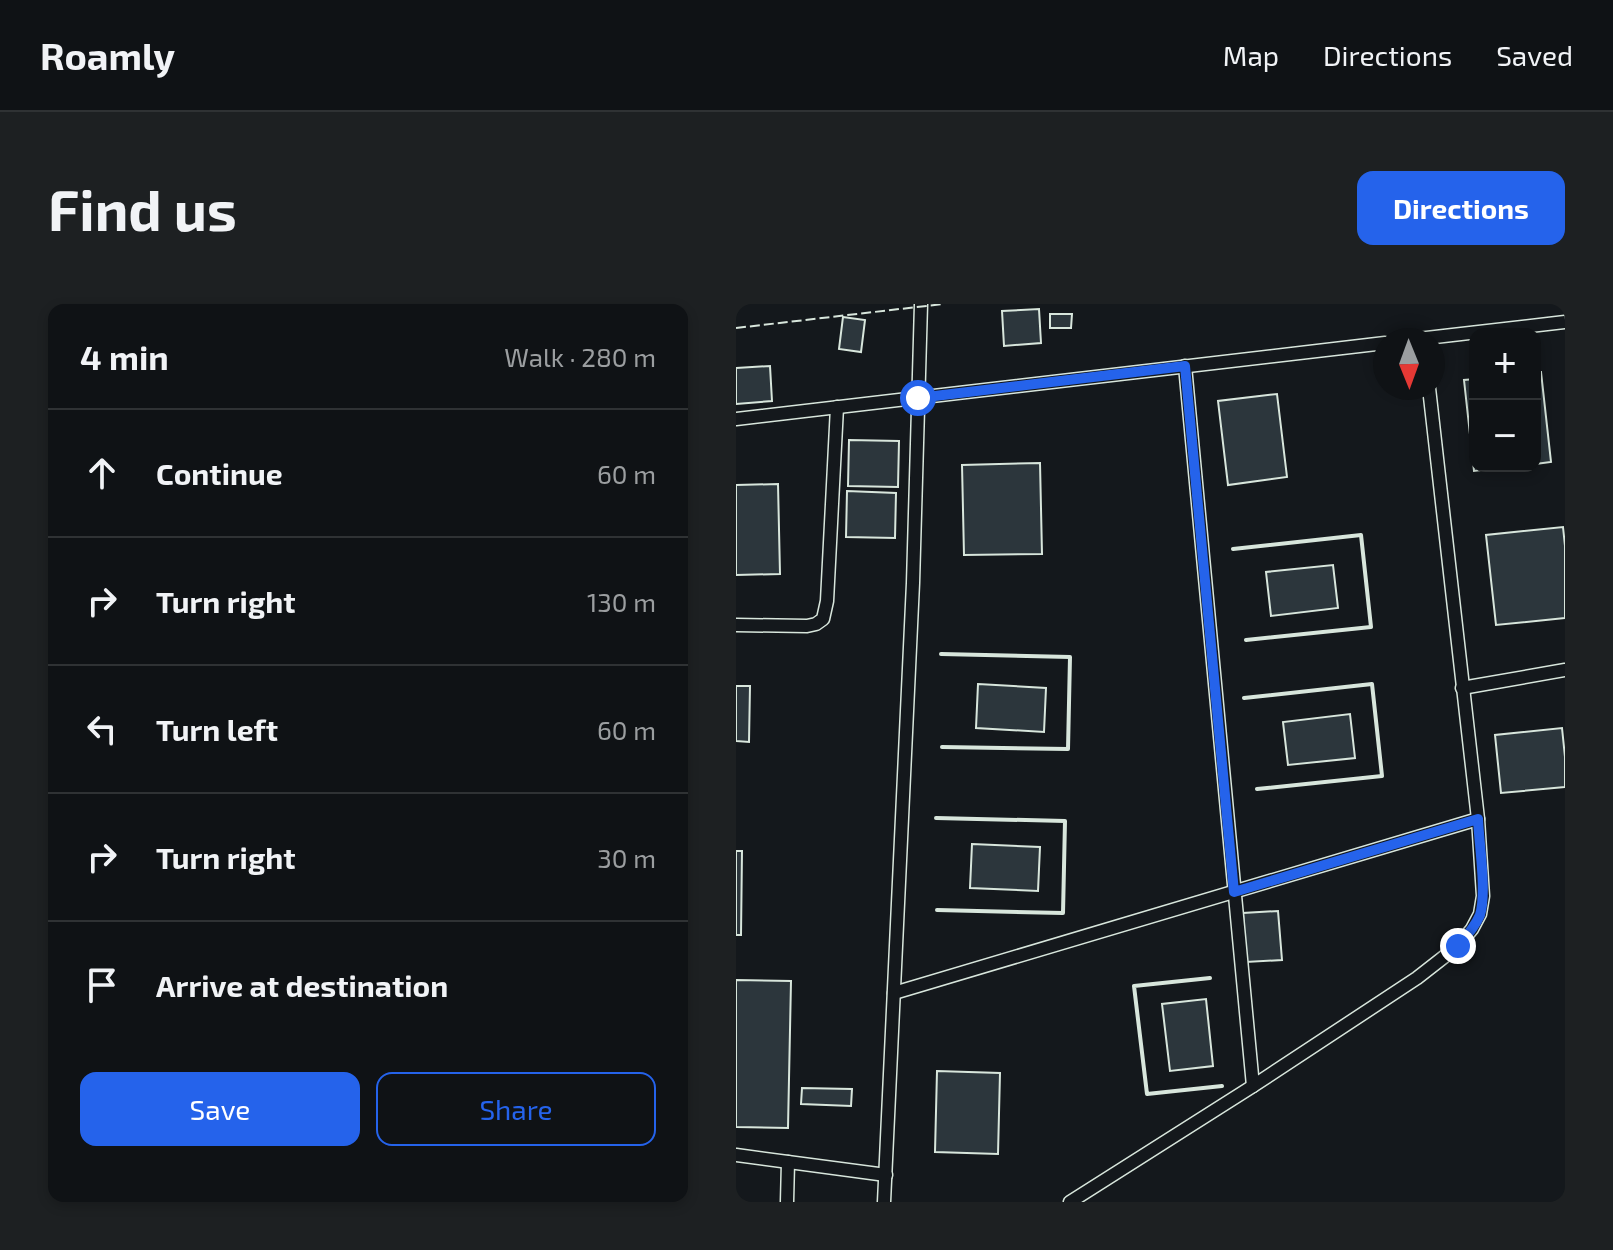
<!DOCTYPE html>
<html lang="en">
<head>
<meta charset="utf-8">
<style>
	:root { --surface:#0f1215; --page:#1d2022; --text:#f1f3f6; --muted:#9b9ea0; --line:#2f3234; --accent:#2563eb }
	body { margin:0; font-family:"Exo 2",sans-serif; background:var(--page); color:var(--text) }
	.controls { position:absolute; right:24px; top:24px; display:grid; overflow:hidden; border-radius:16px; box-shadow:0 4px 12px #0003 }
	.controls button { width:72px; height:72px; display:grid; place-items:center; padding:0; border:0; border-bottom:2px solid var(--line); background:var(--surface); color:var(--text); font:40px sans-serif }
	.compass { position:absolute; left:637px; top:24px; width:72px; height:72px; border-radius:50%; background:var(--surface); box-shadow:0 4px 12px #0003; rotate:179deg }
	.stop { position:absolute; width:24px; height:24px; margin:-18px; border:6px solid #2563eb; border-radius:50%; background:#fff }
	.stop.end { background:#2563eb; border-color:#fff; box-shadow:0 2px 8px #0008 }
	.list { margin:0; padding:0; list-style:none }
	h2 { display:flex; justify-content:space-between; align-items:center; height:104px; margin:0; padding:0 32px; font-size:34px }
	h2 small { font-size:26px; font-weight:400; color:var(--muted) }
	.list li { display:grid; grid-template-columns:52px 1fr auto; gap:24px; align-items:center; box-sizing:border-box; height:128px; padding:0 32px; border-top:2px solid var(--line) }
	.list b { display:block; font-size:30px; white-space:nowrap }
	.list em { font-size:26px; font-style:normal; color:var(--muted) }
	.actions { display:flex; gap:16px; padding:24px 32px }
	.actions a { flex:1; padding:18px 0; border:2px solid var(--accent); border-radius:16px; text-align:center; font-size:28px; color:var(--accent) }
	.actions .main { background:var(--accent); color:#fff }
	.icon { flex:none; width:44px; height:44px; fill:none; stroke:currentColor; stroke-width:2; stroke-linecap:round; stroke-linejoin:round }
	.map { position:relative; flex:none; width:829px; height:898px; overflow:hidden; border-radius:16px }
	header { display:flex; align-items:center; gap:48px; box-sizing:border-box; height:112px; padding:0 40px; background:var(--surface); border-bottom:2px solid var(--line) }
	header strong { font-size:38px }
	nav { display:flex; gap:44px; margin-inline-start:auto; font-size:28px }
	.intro { display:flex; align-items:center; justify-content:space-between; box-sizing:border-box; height:192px; padding:0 48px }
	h1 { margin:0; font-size:56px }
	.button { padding:20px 36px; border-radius:16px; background:var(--accent); color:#fff; font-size:28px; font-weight:700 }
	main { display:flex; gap:48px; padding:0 48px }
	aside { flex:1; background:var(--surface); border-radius:16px; box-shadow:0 4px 12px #0003 }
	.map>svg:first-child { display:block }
	.building { fill:#2c363c; stroke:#d8e6dc; stroke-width:2 }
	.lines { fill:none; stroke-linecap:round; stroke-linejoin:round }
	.service-casing { stroke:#d8e6dc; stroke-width:15 }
	.service { stroke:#14181c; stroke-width:12 }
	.fence { stroke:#d8e6dc; stroke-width:2; stroke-dasharray:10 4; stroke-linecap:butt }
	.wall { stroke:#d8e6dc; stroke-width:4 }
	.route { stroke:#2563eb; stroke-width:10 }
</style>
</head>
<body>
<header>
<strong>Roamly</strong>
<nav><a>Map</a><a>Directions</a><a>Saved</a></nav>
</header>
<div class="intro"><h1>Find us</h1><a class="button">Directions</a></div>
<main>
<aside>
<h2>4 min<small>Walk · 280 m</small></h2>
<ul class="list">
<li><svg class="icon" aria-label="ahead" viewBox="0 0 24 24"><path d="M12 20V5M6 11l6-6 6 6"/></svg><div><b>Continue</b></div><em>60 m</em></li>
<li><svg class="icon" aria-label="right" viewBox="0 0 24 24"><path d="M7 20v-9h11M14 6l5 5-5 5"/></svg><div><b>Turn right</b></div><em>130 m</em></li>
<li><svg class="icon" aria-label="left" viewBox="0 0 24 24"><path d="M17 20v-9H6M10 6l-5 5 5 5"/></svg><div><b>Turn left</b></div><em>60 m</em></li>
<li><svg class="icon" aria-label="right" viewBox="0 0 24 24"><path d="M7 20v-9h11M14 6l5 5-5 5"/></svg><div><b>Turn right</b></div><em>30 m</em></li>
<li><svg class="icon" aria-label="arrive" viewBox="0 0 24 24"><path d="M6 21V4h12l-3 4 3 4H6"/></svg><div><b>Arrive at destination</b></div></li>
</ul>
<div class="actions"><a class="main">Save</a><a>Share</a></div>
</aside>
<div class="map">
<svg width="829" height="898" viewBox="0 0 829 898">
	<rect width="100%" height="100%" fill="#14181c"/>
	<g class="building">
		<path d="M303,5L305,39L268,42L266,7Z"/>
		<path d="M314,10H336L335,24H314Z"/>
		<path d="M107,13L129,16L125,48L103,45Z"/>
		<path d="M34,62L36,97L0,100V64Z"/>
		<path d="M799,68H805L815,158L799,160Z"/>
		<path d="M739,75V162H780L738,167L728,76Z"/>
		<path d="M541,90L551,173L492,181L482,97Z"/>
		<path d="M113,136L163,137L162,183L112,182Z"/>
		<path d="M304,159L306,250L228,251L226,161Z"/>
		<path d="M42,180L44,270L0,271V181Z"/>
		<path d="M111,187L160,189L159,234L110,233Z"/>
		<path d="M827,223L829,242V314L760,321L750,231Z"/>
		<path d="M597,261L602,304L535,312L530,268Z"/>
		<path d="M242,380L310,384L308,428L240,424Z"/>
		<path d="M0,382H14L13,438L0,437Z"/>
		<path d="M614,410L619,454L552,461L547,418Z"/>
		<path d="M826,424L829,453V483L765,489L759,431Z"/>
		<path d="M236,540L304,543L302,587L234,584Z"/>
		<path d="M0,547H6L5,631H0Z"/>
		<path d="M542,607L546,656L510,658L507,609Z"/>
		<path d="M0,676L55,677L52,824L0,823Z"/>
		<path d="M470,695L477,762L434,767L426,700Z"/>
		<path d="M201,767L264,769L262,850L199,848Z"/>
		<path d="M66,784L116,785L115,802L65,800Z"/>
	</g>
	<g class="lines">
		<g class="service-casing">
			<g id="service">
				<path d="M673,36L829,18"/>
				<path d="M449,62L517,782"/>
				<path d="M0,115L649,39"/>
				<path d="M0,321L71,322L80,320L87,315L91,297L101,103"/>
				<path d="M726,384L829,366"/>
				<path d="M158,689L742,515"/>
				<path d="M0,851L150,871"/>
				<path d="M51,898L52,858"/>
				<path d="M148,898L177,279L185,0"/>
				<path d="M334,898L517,782L681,674L722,642L736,625L744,610L747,592L742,515L693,84"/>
			</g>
		</g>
		<use href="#service" class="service"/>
		<path class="fence" d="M0,24L207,0"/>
		<g class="wall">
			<path d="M497,245L625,231L635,323L510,336"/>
			<path d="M205,350L334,353L332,445L206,443"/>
			<path d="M508,394L636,380L646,472L521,485"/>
			<path d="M200,514L329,517L327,609L201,606"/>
			<path d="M474,674L398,682L411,790L486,782"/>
		</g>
	</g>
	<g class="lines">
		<path class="route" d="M182,94L449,62L498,588L742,515C743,540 751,588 744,611C739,623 730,633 722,642"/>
	</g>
</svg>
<div class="controls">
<button>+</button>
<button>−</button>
</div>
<svg class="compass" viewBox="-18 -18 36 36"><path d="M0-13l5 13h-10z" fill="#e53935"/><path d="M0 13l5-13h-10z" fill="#9b9ea0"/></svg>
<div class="stop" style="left:182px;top:94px"></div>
<div class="stop end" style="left:722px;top:642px"></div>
</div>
</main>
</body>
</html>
